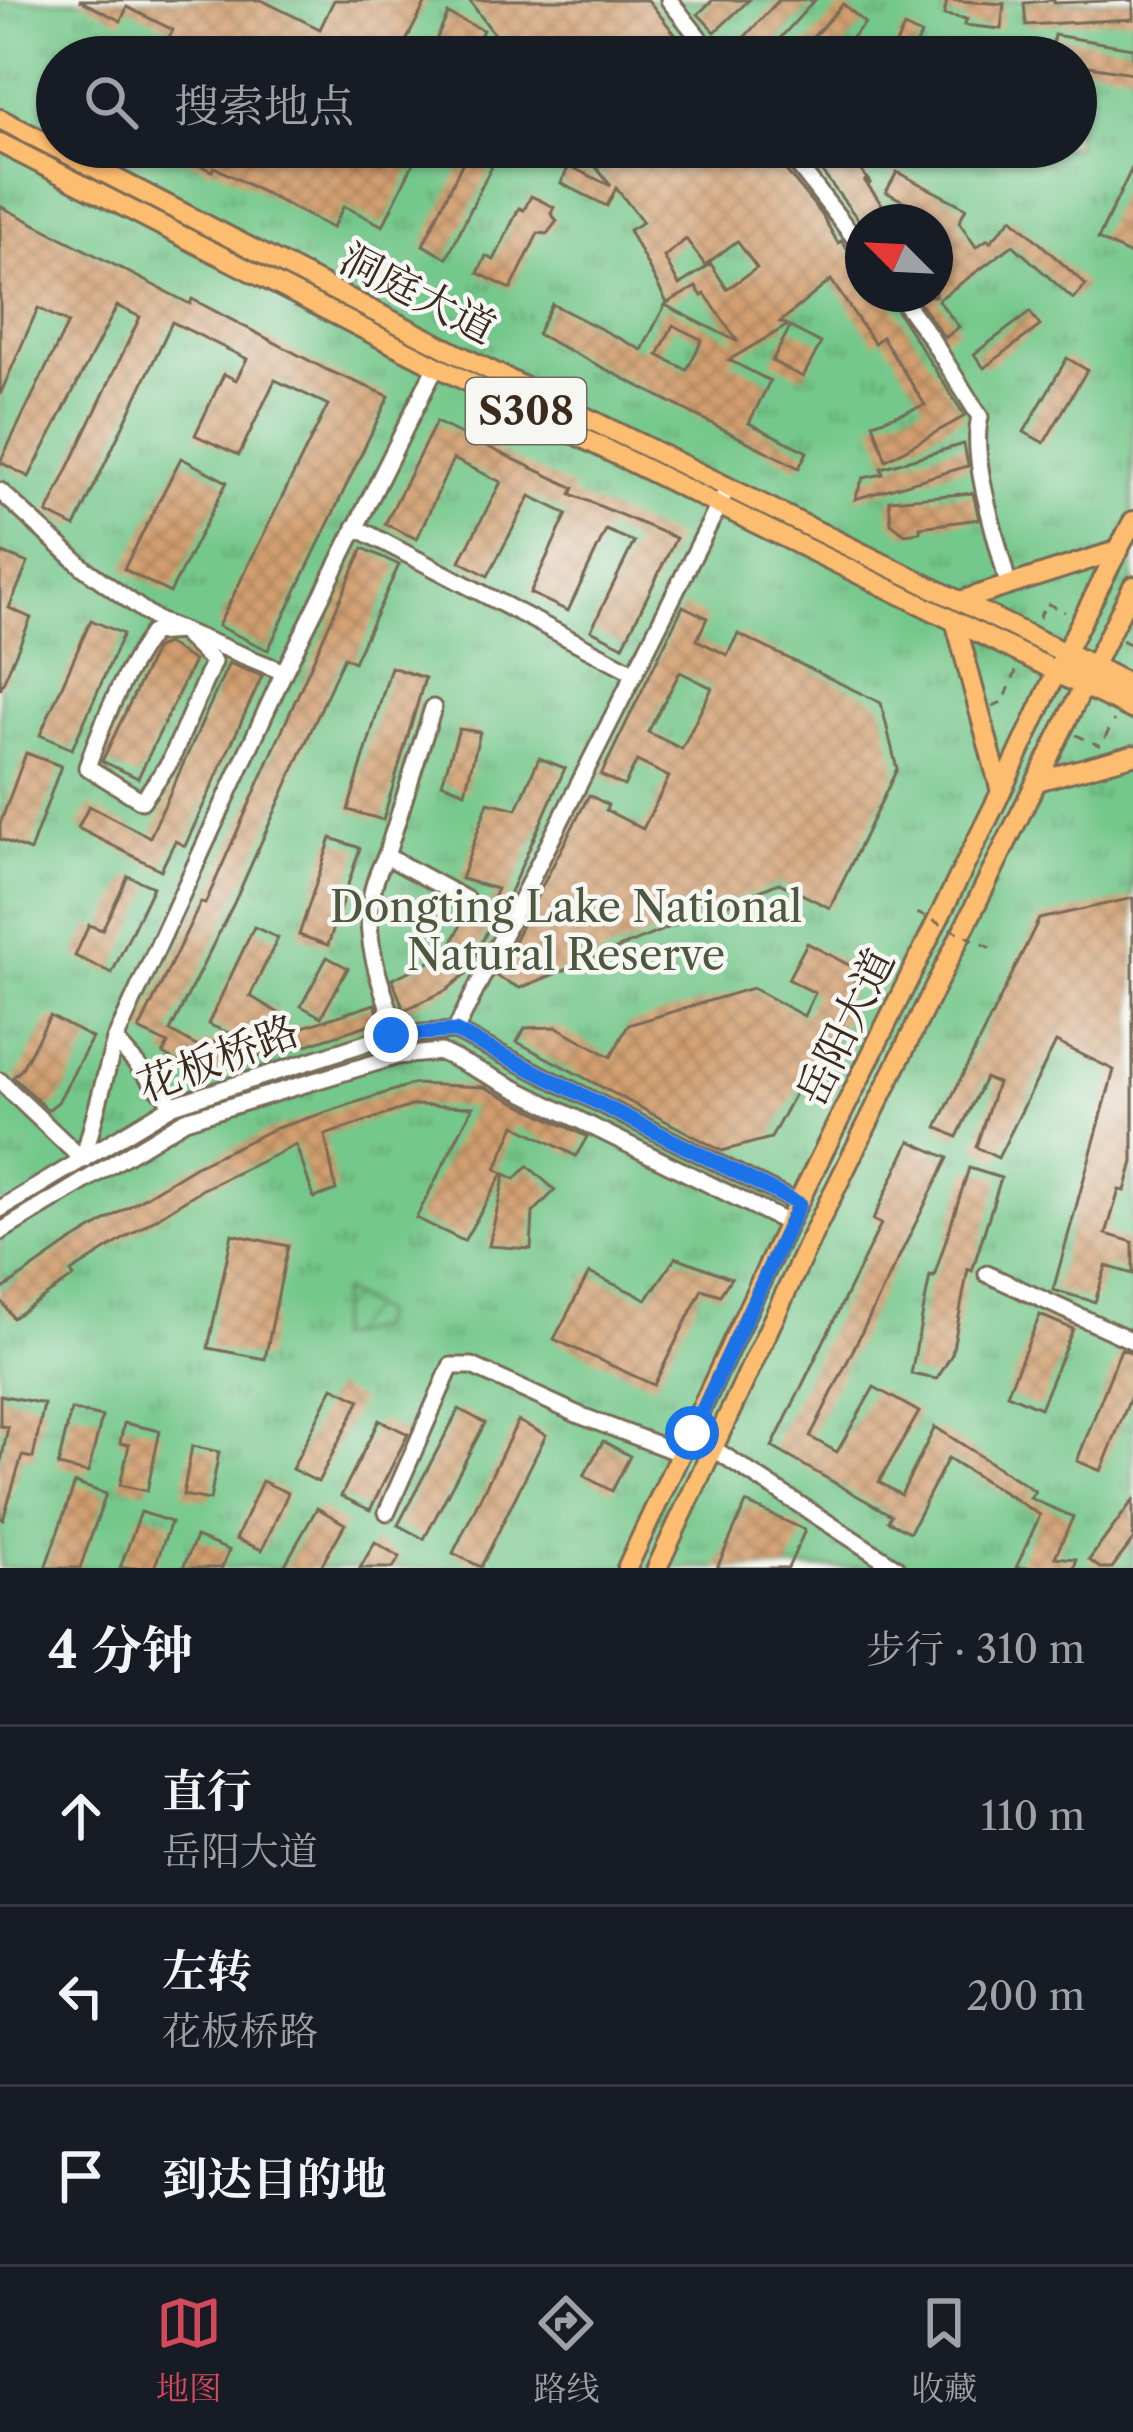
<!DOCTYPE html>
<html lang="zh">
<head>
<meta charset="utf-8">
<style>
	:root { --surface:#171b24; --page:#20242c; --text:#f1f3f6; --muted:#9ea1a6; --line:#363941; --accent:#d1495b }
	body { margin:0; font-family:"Libre Caslon Text","Noto Serif SC",serif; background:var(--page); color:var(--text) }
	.compass { position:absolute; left:845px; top:204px; width:108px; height:108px; border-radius:50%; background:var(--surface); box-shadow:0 3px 9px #0004; rotate:294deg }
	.stop { position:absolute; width:36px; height:36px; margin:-27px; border:9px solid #1a73e8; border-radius:50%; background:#fff }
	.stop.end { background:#1a73e8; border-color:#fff; box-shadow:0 3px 12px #0008 }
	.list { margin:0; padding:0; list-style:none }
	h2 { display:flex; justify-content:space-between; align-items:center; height:156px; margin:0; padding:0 48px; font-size:51px }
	h2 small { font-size:39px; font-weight:400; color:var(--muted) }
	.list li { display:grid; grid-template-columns:78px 1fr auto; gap:36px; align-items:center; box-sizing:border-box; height:180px; padding:0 48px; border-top:3px solid var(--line) }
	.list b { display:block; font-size:45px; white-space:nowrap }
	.list p { margin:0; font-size:39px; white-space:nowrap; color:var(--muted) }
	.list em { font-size:39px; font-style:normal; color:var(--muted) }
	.icon { flex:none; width:66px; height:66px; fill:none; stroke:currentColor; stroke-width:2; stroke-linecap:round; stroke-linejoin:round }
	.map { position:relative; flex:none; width:1133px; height:1568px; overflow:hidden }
	.search { position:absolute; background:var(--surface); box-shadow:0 3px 9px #0004; left:36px; right:36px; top:36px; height:132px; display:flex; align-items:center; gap:30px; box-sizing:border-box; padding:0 42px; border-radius:66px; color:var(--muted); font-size:45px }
	.sheet { height:696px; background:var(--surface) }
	nav { display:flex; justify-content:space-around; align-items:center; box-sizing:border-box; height:168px; border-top:3px solid var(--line); background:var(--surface); font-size:33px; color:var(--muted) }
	nav a { display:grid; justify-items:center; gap:6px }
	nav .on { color:var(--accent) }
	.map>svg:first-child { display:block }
	.park { fill:url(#park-tufts); stroke:#587954; stroke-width:3; fill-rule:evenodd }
	.garden { fill:url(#garden-furrows); stroke:#587954; stroke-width:3 }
	.building { fill:url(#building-cross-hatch); fill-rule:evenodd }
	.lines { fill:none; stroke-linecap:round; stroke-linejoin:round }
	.minor-casing { stroke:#796a57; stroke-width:21 }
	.major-casing { stroke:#796a57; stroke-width:24 }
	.highway-casing { stroke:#796a57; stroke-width:27 }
	.path { stroke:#796a57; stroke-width:3; stroke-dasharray:9 9; stroke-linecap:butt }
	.minor { stroke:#fff; stroke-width:15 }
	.major { stroke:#fcbd6f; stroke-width:18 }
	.highway { stroke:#fcbd6f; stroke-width:21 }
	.path-bridge { stroke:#796a57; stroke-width:3; stroke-dasharray:9 9; stroke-linecap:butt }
	.route { stroke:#1a73e8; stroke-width:15 }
	.labels { text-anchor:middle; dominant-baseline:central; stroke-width:9; stroke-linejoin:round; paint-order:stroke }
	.shield { fill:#f6f6f2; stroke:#73675e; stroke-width:3 }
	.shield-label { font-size:39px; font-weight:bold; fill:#3b2a1e }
	.street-label { font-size:42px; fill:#3b2a1e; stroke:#f6f6f2 }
	.park-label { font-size:42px; fill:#4c593f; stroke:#f6f6f2 }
</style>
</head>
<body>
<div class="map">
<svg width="1133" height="1568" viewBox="0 0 1133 1568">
	<defs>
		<pattern id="park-tufts" width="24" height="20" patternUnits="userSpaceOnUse" patternTransform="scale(3)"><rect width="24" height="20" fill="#75c88b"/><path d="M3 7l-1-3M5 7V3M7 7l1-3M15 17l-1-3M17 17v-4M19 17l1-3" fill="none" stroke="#61a371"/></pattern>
		<pattern id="garden-furrows" width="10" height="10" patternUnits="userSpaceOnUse" patternTransform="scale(3)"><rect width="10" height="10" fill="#75c88b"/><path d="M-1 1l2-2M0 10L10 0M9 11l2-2" fill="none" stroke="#61a371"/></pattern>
		<pattern id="building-cross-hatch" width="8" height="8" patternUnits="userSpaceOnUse" patternTransform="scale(3)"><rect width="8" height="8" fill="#d39f6f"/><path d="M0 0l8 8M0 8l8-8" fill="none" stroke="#ac825b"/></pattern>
	</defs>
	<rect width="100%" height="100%" fill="#f6f6f2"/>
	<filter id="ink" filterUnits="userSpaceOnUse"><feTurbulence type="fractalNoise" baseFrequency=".00833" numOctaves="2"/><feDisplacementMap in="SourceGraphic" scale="24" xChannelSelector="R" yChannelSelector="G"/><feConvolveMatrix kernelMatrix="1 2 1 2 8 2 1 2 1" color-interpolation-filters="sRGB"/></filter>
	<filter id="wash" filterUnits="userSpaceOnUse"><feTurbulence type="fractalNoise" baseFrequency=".004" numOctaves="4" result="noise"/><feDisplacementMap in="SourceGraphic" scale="48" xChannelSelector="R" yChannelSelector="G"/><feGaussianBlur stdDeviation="2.7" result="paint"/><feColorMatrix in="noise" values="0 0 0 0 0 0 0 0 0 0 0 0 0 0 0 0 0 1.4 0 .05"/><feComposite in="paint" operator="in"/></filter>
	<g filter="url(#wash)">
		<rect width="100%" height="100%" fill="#ece0c0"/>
		<path class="park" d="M0,0H1133V1568H0ZM57,57H1076V147H57ZM863,222H935V294H863Z"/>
		<path class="garden" d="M342,1291L381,1313L377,1328L334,1338Z"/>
		<g id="blocks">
			<g class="building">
				<path d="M79,0H261L320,29L334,0H427L398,57H159L173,30L127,7L121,21Z"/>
				<path d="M469,0H648L693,57H511Z"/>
				<path d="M713,0H749L715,32L698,14Z"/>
				<path d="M779,0H815L763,57H726Z"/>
				<path d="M947,0L1004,4L1001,29L964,25L967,19L944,15Z"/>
				<path d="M1054,0V3L1133,0V19L1026,25L1024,3Z"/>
				<path d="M843,4L865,23L834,57H795Z"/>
				<path d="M448,14L483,30L470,57H428Z"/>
				<path d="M904,27L921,35L911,57H890Z"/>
				<path d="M1054,35L1133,48V73L1076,64V57H1050Z"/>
				<path d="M162,147H421L383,226L344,206L332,228L214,167L212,171Z"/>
				<path d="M470,147H501L447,258L423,245Z"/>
				<path d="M580,147H767L822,215L838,243L841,241L863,269V294H886L965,416L886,460L873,423L925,405L882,337L874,343L831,280L780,322L788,325L729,360L770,381L749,423L807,452L799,468L537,334L552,304L642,350L665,305L738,342L705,294L702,296L696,287L667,303L629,230L643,222L616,188L607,206L561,183L569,166L611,186ZM686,239L705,265L737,241L757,268L727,289L711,264L679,285L664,257ZM673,325L702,340L687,370L658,355Z"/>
				<path d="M803,147H854L860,155L853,160L871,184L864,180L895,222H860Z"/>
				<path d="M1133,166V256L1098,239Z"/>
				<path d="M897,172L966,208L959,222L976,247L988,239L990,242L1012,218L1086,285L1073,299L1013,245L938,300L959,327L945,338L913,295L935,296V218L886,192Z"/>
				<path d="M531,196L554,207L551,213L557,221L547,234L538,233L511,289L478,273L486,256L494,260L519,208L524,210Z"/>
				<path d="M0,206L190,304L192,299L327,370L389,396L268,650L218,626L328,405L275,380L239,455L195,435L224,374L236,380L247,359L172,322L75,527L47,513L140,317L117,306L29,477L0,462L68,323L38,308L0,395Z"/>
				<path d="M1030,312L1040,326L984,368L974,354Z"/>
				<path d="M790,327L821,343L803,377L772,361Z"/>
				<path d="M1067,358L1087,370L1044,443L1024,432Z"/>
				<path d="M436,422L574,488L571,494L676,538L623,646L591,630L634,542L606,530L568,611L530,593L567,514L530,496L488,576L460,561L501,482L453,459L417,539L385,524Z"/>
				<path d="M964,444L968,466L855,499L863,478L883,474L881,468Z"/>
				<path d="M181,458L227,482L170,593L124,569Z"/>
				<path d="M973,493L979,519L920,527V532L905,534L891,523L889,500Z"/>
				<path d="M363,548L399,565L354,662L344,657L234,903L170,1031L198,1047L235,1036L208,1024L254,927L278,938L250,996L282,1015L269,1038L375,1004L380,1021L291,1050L289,1046L204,1077L163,1054L168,1044L139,1030L201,902L205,904Z"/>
				<path d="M3,553L28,563L9,608L31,618L0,690V561Z"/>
				<path d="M683,606L707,618L697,640L727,655L738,634L881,703L897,769L830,908L779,883L520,988L496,976L589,795L608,805L606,810L643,829L669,777L637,761L624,786L601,775ZM680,672L712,688L682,749L648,732Z"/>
				<path d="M91,620L123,634L72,749L40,735Z"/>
				<path d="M167,644L194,661L138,778L102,761L156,648Z"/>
				<path d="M229,663L262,676L185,846L175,841L161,870L78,828L89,806L150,837Z"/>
				<path d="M391,667L425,678L383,820L348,810Z"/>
				<path d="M459,729L480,732L465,792L442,783Z"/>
				<path d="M26,753L61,766L30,851L0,839V824Z"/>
				<path d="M539,758L565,768L501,912L489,907L497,889L461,879L488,802L517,809Z"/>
				<path d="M331,838L360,848L328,945L299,935Z"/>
				<path d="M128,876L153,887L112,973L75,956L89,925L102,930Z"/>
				<path d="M1133,898V1162L1125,1191L1119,1190L1106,1234L1133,1242V1274L1106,1266L1095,1302L1053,1290L1114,1070L1056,1042L998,1158L976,1147L997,1083L985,1078L957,1137L937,1127L1039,919Z"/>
				<path d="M466,914L490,925L468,972L447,990L404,1010L392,979L447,954Z"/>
				<path d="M807,943L860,971L843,1006L850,1009L810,1086L801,1082L771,1138L722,1151L517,1042L525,1028L557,1027L611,1057L628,1025L752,988L804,1016L815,993L788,979Z"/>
				<path d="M327,957L348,968L321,1017L301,1006Z"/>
				<path d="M50,1016L92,1038L58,1102L48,1110L13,1077L21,1070Z"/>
				<path d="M413,1084L484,1087L587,1137L576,1156L515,1125L496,1169L503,1173L464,1241L416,1218L473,1107L414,1105L325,1135L336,1190L314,1198L296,1145L201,1190L71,1272L74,1277L13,1318L0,1299V1291L69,1243L196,1166L274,1129Z"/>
				<path d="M910,1141L948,1158L810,1437L837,1452L874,1387L919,1412L879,1482L901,1495L935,1427L1035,1491L1030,1498L1073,1517L1055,1557L1076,1559L1075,1568H1016L1040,1515L948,1458L910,1532L888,1521L891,1515L772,1447L881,1224L873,1220Z"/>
				<path d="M528,1166L555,1190L533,1213L531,1249L489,1246L505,1174L515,1179Z"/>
				<path d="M969,1168L1001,1178L972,1271L968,1269L952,1354L937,1379L911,1374L930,1276L934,1277Z"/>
				<path d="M232,1234L288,1246L265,1359L208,1348Z"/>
				<path d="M676,1257L731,1278L720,1295L702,1289L654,1385L554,1339L589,1273L647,1299Z"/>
				<path d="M1040,1315L1073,1329L1040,1408L1007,1394Z"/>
				<path d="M1121,1349L1133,1353V1391L1101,1471L1077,1461Z"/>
				<path d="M333,1387L360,1400L318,1482L292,1469Z"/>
				<path d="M0,1395L44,1404L33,1458L22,1456L3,1519L0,1518V1467L8,1427L0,1426Z"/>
				<path d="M459,1409L485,1423L424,1539L398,1525Z"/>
				<path d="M71,1410L102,1417L88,1473L58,1466Z"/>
				<path d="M379,1420L408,1434L370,1510L341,1496Z"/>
				<path d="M518,1421L546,1435L481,1567L453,1553Z"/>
				<path d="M124,1423L160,1431L147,1491L120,1485L129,1445L120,1443Z"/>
				<path d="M603,1441L630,1456L612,1491L584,1476Z"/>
				<path d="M192,1446L219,1452L210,1500L183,1495Z"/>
				<path d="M262,1481L288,1493L262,1550L236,1539Z"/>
				<path d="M75,1483L106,1494L80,1568H45Z"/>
				<path d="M1133,1500V1540L1112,1568H1100L1089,1560Z"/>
				<path d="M746,1503L805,1530L788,1568H717Z"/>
				<path d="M317,1508L345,1524L320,1568H283Z"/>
				<path d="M141,1512L171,1522L154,1568H120Z"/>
				<path d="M196,1537L229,1550L222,1568H183Z"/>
				<path d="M375,1542L400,1557L393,1568H360Z"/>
			</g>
		</g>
	</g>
	<g filter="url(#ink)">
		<use href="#blocks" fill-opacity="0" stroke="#796a57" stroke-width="3"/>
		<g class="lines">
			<g class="minor-casing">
				<g id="minor">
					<path d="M669,0L714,57"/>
					<path d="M784,147L863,249"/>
					<path d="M898,294L930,337L980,417C969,460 998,539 1008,585"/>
					<path d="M0,491L84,568L158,621L284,672"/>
					<path d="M355,527L635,673"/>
					<path d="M181,631L213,662L170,762L142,801L87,767C103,721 123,673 152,633Z"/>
					<path d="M386,856L467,900"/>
					<path d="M455,1031L723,497"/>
					<path d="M398,1035C377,972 352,918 386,856L433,708"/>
					<path d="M115,1040L173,1105"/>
					<path d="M0,1081L83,1160L115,1040L284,672L436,366"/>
					<path d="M0,1209L173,1105L391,1035L455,1031L799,1204"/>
					<path d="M0,1232L185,1120L398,1056L441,1052L788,1223"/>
					<path d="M987,1274L1133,1341"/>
					<path d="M714,1449L897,1568"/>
					<path d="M387,1512L451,1366H472L579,1415L682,1454"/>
				</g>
			</g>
			<g class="major-casing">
				<g id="major">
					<path d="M0,119L455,353L1065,653"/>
					<path d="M0,143L436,366L1056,671"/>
					<path d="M960,601L1119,550"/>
					<path d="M956,624L1001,792"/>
					<path d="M1037,781L1133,755"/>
					<path d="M627,1568L788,1223L1001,792L1065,653L1133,521"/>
					<path d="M657,1568L813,1234L1133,586"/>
				</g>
			</g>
			<g class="highway-casing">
				<g id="highway">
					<path d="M1065,653L1133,688"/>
					<path d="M1056,671L1133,708"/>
				</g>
			</g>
			<g class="path">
				<path d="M1039,618L1046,603L1065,612"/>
				<path d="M1122,640L1133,646"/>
				<path d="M993,706L1004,701L1016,671"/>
				<path d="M1076,735L1101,746L1114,720"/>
			</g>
			<use href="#minor" class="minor"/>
			<use href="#major" class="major"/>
			<use href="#highway" class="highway"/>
			<path class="path-bridge" d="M917,913L993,949"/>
		</g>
	</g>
	<g class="lines" filter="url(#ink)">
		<path class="route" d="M391,1035L455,1031L799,1204L692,1433"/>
	</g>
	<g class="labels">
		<rect class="shield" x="466" y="378" width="120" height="66" rx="9"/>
		<g class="shield-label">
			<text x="526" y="411">S308</text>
		</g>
		<g class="street-label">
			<text transform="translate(418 293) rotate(27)">洞庭大道</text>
			<text transform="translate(845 1027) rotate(-64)">岳阳大道</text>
			<text transform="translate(218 1058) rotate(-21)">花板桥路</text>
		</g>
		<g class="park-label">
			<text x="566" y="907">Dongting Lake National<tspan x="566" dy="48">Natural Reserve</tspan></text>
		</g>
	</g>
</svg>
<svg class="compass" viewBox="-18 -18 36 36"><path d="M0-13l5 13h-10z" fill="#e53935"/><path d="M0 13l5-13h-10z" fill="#9ea1a6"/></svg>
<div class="stop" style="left:692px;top:1433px"></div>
<div class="stop end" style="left:391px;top:1035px"></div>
<div class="search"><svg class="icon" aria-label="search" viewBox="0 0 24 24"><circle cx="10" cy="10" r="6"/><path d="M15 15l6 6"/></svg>搜索地点</div>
</div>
<section class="sheet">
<h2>4 分钟<small>步行 · 310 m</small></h2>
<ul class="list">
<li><svg class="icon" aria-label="ahead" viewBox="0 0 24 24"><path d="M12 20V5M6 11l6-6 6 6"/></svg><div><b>直行</b><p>岳阳大道</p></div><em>110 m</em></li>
<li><svg class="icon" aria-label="left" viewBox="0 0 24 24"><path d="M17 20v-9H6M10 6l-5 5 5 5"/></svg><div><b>左转</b><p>花板桥路</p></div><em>200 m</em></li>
<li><svg class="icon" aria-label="arrive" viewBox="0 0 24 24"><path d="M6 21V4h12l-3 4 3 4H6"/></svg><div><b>到达目的地</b></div></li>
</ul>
</section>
<nav>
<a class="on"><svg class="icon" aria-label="map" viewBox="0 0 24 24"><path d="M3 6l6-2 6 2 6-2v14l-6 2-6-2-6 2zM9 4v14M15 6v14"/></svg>地图</a>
<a><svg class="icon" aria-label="directions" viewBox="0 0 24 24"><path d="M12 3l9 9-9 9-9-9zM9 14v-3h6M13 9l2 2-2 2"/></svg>路线</a>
<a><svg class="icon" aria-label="saved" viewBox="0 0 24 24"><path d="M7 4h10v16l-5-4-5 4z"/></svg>收藏</a>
</nav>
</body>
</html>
